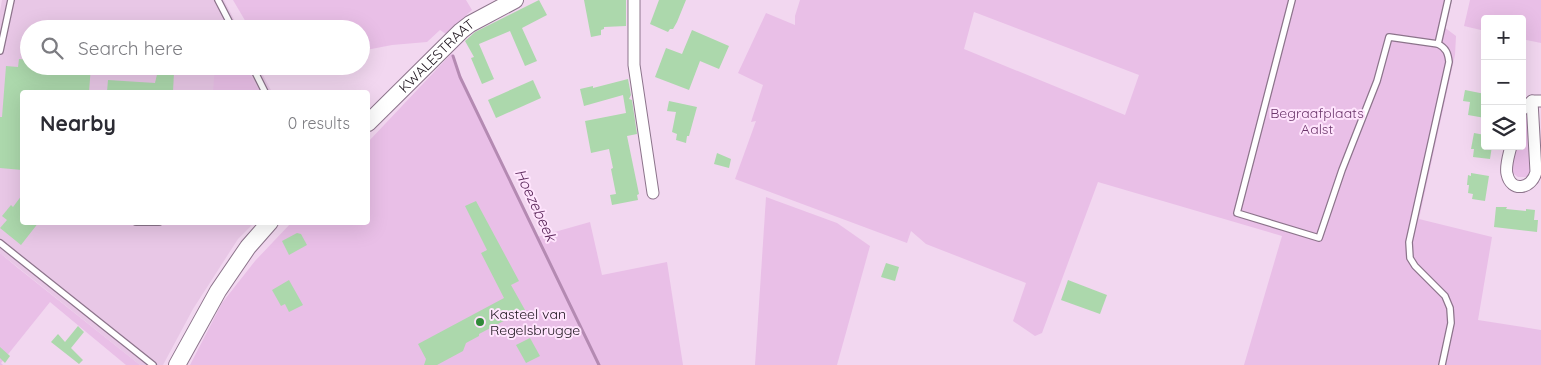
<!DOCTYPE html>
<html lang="en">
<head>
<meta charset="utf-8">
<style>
	:root { --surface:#fff; --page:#f7f7f7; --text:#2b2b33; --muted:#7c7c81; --line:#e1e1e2 }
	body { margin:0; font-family:Quicksand,sans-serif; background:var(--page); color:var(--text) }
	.controls { position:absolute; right:15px; top:15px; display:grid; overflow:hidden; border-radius:5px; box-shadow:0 5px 20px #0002 }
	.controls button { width:45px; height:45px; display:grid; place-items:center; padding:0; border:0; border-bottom:1px solid var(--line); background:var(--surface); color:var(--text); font:25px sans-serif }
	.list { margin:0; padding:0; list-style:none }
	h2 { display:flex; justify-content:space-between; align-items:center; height:65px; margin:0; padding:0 20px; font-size:21px }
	h2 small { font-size:16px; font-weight:400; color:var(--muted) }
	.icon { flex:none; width:28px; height:28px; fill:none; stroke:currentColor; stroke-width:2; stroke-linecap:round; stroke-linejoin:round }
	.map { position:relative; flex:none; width:1541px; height:365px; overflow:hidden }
	.search { position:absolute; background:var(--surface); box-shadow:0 5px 20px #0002; left:20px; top:20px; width:350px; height:55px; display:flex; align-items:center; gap:12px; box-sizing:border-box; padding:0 18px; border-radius:28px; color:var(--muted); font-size:19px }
	.panel { position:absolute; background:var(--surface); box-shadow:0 5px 20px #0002; left:20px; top:90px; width:350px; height:135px; border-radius:5px }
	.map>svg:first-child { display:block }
	.built { fill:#e8c7e6 }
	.green { fill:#e9bfe7; fill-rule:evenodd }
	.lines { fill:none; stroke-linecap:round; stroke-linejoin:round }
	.stream { stroke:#b48ab2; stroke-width:3 }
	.building { fill:#acd8ac }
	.lane-casing { stroke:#8c748b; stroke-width:8 }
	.street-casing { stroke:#8c748b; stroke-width:13 }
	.secondary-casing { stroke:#8c748b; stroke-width:18 }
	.lane { stroke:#fff; stroke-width:5.5 }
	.street { stroke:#fff; stroke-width:11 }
	.secondary { stroke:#fff; stroke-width:16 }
	.poi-dot { fill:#308939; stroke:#ffe4fd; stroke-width:2 }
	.labels { text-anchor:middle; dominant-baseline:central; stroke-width:4; stroke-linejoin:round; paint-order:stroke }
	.street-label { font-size:14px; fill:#1b121b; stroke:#ffe4fd }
	.park-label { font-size:14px; fill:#6c366b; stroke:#ffe4fd }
	.poi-label { font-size:14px; fill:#1b121b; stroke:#ffe4fd; text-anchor:start }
	.water-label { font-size:15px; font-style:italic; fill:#5e2a5d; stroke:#ffe4fd }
</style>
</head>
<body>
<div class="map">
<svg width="1541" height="365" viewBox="0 0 1541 365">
	<rect width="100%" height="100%" fill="#f2d7f0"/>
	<path class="built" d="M2,0H224L239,29H29V66H258L272,92H22V222L254,223L238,239L193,309L163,365H140L0,253V11Z"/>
	<g class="green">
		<path d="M233,0H466L472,10L446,34L440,30L427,42L392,45L361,51V29H250Z"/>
		<path d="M800,0H1450L1444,27L1456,36L1455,55L1419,219L1492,237L1478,320L1541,330V365H1244L1282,236L1098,182L1042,333L1035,336L1013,321L1026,283L926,244L911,231L907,243L735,179L756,121L751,122L763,85L738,73L766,13L795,25V16ZM974,12L1139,75L1125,115L964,49Z"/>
		<path d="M1470,0H1541V43L1522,39V19H1485V31L1464,26Z"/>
		<path d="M452,53L460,77L537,237L590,222L602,275L667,262L683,365H190L222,303L255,261L291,223L368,222V142Z"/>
		<path d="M215,66H245L260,92H213Z"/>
		<path d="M1527,114L1530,117L1532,172L1527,177H1518L1511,172L1516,146H1522V118Z"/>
		<path d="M766,197L837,223L870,246L837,365H755Z"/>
		<path d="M0,253L18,268L140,365H126L50,302L1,363L3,365H0Z"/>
	</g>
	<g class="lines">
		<path class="stream" d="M453,56L460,77L599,365"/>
	</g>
	<g class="building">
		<path d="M539,0L547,15L522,28L537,61L525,66L510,31L479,44L494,79L482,84L471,58L474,57L465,41L475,32Z"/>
		<path d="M584,0H626V26L604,27V29L601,30V35L591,37Z"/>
		<path d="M659,0H686L677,22L673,29H670L668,32L650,24Z"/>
		<path d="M692,30L729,46L719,69L700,61L689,90L655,77L666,48L682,54Z"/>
		<path d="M19,59L29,60V66H91L89,92H22V170L0,168V117H2L6,66L18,67Z"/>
		<path d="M165,66L170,68L174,72L173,92H107L108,80L155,83L158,70Z"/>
		<path d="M628,79L631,95L629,99L632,100L637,134L627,136L639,194L637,195L638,200L612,205L610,195L616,194L611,169L613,168L609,149L591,153L585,121L626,113L623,95L584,106L580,89L593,86V88Z"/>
		<path d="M533,80L541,98L496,118L488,100Z"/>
		<path d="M1465,90L1485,94V118L1468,115L1470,102L1463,101Z"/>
		<path d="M669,101L697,107L689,136H687L686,143L676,140L677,134L672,132L676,112L667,111Z"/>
		<path d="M1474,133L1485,135V146H1492L1490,159L1473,157L1474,149H1471Z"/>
		<path d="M717,153L731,159L729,168L714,164Z"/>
		<path d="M1471,173L1489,176L1485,201L1472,199L1473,194L1468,193L1469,185H1467L1468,175L1471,176Z"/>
		<path d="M22,195V222H39L21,245L0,228L7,220L2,216L11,205L13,207Z"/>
		<path d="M476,201L519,281L511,285L525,310L479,334V336L466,343L463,351L437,365H424L426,359L418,344L504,298L481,253L487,250L465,206Z"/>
		<path d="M1496,207H1507L1506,209L1526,211V209L1535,210L1534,220H1538L1537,232L1494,227Z"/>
		<path d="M297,233L301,234L307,245L289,255L282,241Z"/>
		<path d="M886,263L899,267L895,281L881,277Z"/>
		<path d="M289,280L303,305L289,312L285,304L281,306L272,290Z"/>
		<path d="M1068,280L1107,295L1100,314L1061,300Z"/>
		<path d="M78,326L84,332L71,348L83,360L79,364L51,342L58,334L65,342Z"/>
		<path d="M530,338L540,356L526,363L516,345Z"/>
		<path d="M0,347L10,356L5,363L0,358Z"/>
	</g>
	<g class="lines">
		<g class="lane-casing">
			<g id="lane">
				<path d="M218,0L233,29"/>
				<path d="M1292,0L1237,213L1319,238L1342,170L1377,81L1389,37L1438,44L1448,0"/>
				<path d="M1438,44C1446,48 1448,53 1449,62L1409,242L1410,258L1415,266L1445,296L1450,308L1451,323L1442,365"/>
				<path d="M0,51L11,0"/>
				<path d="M252,66L265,92"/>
				<path d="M136,222H159"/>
				<path d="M0,243L153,365"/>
			</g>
		</g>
		<g class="street-casing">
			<g id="street">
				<path d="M634,0V65L653,193"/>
				<path d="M1522,110L1532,101H1541"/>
				<path d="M1511,146C1509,155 1505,166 1507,174C1511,193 1532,189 1536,172L1532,101"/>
			</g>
		</g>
		<g class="secondary-casing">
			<g id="secondary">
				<path id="s1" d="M368,123L461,31L470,24L515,0"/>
				<path d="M177,365L218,291L248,247L270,222"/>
			</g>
		</g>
		<use href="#lane" class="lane"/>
		<use href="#street" class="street"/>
		<use href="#secondary" class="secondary"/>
	</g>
	<circle class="poi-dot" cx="480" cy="322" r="5"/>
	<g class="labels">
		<g class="street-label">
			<text stroke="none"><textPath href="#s1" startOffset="96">KWALESTRAAT</textPath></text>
		</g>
		<g class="park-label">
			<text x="1317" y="113">Begraafplaats<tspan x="1317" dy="16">Aalst</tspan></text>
		</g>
		<g class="poi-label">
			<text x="490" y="314">Kasteel van<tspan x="490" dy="16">Regelsbrugge</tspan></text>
		</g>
		<g class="water-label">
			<text transform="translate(536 205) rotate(65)">Hoezebeek</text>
		</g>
	</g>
</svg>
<div class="controls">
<button>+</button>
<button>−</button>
<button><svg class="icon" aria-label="layers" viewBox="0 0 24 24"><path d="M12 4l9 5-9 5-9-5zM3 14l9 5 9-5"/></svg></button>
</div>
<div class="search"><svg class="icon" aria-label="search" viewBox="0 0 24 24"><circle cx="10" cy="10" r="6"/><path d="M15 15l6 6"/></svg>Search here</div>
<section class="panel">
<h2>Nearby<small>0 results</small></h2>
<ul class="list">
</ul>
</section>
</div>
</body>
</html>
